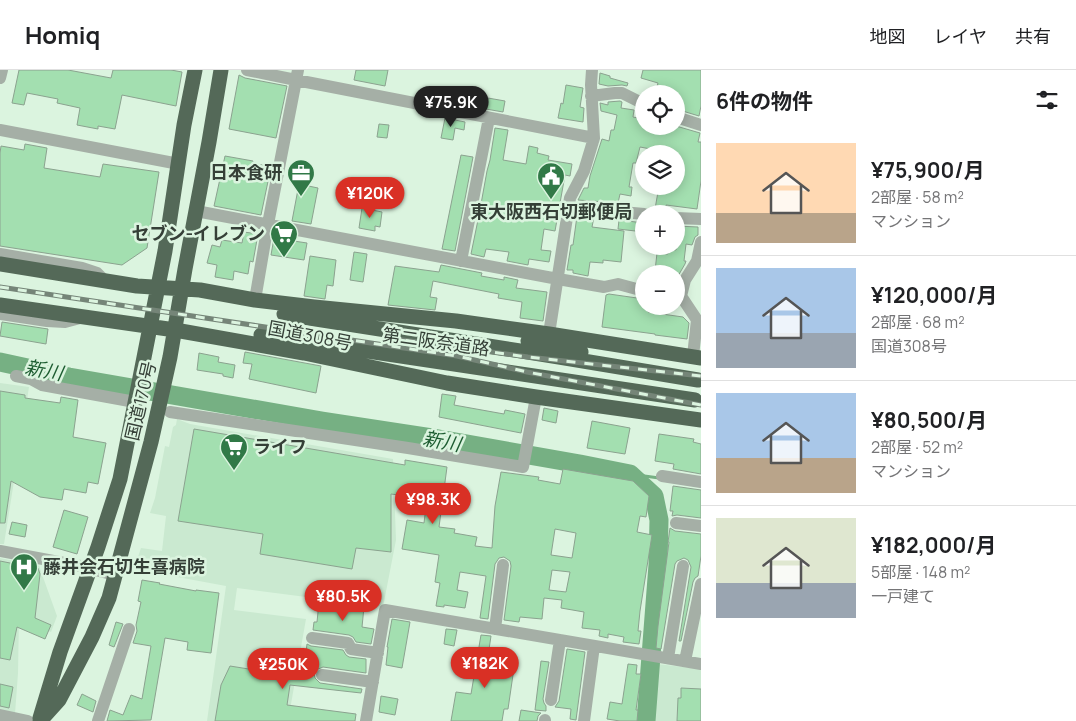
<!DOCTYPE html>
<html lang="ja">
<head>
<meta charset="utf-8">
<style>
  :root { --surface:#fff; --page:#f6f6f6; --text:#202124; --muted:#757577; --line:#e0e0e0; --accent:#d93025 }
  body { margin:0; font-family:Manrope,"Noto Sans JP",sans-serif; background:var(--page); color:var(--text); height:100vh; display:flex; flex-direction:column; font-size:19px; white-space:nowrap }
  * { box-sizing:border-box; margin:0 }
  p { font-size:16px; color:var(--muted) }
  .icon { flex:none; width:28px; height:28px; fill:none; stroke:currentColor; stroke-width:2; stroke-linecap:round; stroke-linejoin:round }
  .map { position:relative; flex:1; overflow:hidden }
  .side { display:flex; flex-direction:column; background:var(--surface); width:375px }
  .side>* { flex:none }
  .fabs { position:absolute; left:635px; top:15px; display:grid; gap:10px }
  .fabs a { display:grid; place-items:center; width:50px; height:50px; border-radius:50%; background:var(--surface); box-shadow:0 2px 12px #0003; font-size:25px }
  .price { position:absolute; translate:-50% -42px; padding:0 11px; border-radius:18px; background:var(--accent); color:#fff; font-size:16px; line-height:32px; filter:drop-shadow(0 1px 2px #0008) }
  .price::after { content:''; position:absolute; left:50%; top:30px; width:15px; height:11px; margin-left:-8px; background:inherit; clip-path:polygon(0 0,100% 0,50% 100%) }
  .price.on { background:#222; color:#fff }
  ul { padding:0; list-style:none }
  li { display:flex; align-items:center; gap:15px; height:125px; padding:0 15px }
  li+li { border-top:1px solid var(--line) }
  li span { display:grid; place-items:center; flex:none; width:140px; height:100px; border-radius:0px; color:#555 }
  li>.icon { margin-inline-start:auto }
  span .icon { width:60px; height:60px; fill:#fffc; stroke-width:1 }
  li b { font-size:21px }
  h2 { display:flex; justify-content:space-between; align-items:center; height:60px; padding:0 15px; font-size:21px }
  header { display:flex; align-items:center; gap:30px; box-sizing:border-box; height:70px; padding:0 25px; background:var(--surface); border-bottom:1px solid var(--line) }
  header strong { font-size:24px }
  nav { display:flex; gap:28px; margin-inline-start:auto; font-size:18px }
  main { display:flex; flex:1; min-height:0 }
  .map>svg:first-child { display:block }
  .built { fill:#cae9d0 }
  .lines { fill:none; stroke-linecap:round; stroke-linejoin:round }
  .stream { stroke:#76b083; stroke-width:3 }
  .river { stroke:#76b083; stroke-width:19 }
  .building { fill:#a3dfb0; stroke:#8ba28f; fill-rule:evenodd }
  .minor { stroke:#a5afa6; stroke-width:12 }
  .highway { stroke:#546958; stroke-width:15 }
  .rail-casing { stroke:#758578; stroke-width:5 }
  .rail { stroke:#dbf4df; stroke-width:3; stroke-dasharray:9; stroke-linecap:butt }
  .labels { text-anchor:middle; stroke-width:5; stroke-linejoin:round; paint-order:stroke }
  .poi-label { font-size:18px; font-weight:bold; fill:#353f37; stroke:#dbf4df; text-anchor:end }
  .street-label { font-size:18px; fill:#353f37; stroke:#dbf4df }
  .water-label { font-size:19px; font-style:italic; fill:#1e5d32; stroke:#dbf4df }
</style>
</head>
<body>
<header>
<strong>Homiq</strong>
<nav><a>地図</a><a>レイヤ</a><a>共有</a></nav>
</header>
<main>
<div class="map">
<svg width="701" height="651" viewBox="0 0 701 651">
  <rect width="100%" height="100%" fill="#dbf4df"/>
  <!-- built -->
  <path class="built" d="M0,313L29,317L4,474H0Z
    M177,349L190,354L393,389L396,470L383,537L237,518L234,540L306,549L288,651H207L226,516L134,499L141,478L162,481L166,446L150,443L155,428L165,376L169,377L173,357L176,355Z
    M0,488L39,496L57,546L51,562L19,547L18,603L15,644L0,641Z
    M657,594L701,599V651H650Z"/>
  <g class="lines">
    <!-- stream -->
    <path class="stream" d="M630,404L659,408"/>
    <!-- river -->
    <path class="river" d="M0,292L69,307L322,351L432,368L580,394L630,404L654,426L659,450L658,495L646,651"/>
  </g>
  <!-- building -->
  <path class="building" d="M19,0H68L111,8L113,0H171L182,2L176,36L122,25L115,59L98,56V59L77,55L80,38L57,33L58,29L27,23L24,35L12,33Z
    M356,0H388L385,16L354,10Z
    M643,0H701V36L699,46L676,39V24H655L658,13L641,8Z
    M600,3L610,6V8L628,13L627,16L622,15L608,16L599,14Z
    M239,5L245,8L287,16L276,68L229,59Z
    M566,15L583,18L580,37L584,38L583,52L558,48L561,33L563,34Z
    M488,28L505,31L503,42L486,39Z
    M620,31L622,32L621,38L634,40L633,47L643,49L642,56H676L700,63L698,72H701V111L697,139L666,135V140L655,139L659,116H676V96L678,85H677V84L640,77L636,93H633L629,117H632L631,126L620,124L618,133L578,130L584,118H588L590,106L602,69L609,71L611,60H614L617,45L601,41L600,33L608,35V32Z
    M445,48L465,52L464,60L455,58L453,70L441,68Z
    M379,54L389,55L387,68L377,67Z
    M495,58L508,60L503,90L526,94L529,76L538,78L537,83L549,86L548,90L572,94L570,106L565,105L555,161L544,159L541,180L551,181L549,192L529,189L528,195L507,191L509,182L486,179L484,187L471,184L479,145L487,101L490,90Z
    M25,74L47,78L44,98L100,107L103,94L159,102L147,178L122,195L0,176V83L1,76L24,80Z
    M461,85L473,87L455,181L442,179Z
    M225,86L253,91V93L271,97L261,145L214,136Z
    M299,114L318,118L311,154L292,151Z
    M362,138L382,142L380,157L375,156V161L359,158Z
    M577,146L594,147L592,157L624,161L621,192L603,190V193L590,192L588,206L573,203V200H567L571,175H573Z
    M619,150L644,153V162L618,159Z
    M676,156L698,157V165L695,167L692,175L686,174L684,191H686L685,194L678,206L676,212V203L655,201L657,183L668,184V179L676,180Z
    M244,162L258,164L253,192L250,191L248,204L234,201L233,210L215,207L217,195L207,193L212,175L220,177L222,170L242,173Z
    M274,168L307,173L304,190L271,185Z
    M354,182L367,184L363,212L350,210Z
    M310,186L336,190L333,216L327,215L325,229L304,226Z
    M441,195L482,203L481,206L504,210V207L518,210L516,218L547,222L543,251L520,248L522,232L498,228L499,224L433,211L430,227L437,228L435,240L388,235L395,196L439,202Z
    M609,224L644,229V236H649L648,242L683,247L689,253L687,269L655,265V264L602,257L606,225Z
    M2,252L48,259L46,274L0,266Z
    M245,282L321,296L316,323L249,309L252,294L243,293Z
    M199,283L219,287L218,292L235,295L233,308L223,306V304L197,300Z
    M0,321L25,325V328L60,333L61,327L78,330L73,367L106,373L98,414L88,412L86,423L64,419L62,430L40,427L11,411L5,453H0Z
    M442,324L456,326L454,335L504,344L505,340L525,344L521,363L439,347Z
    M544,338L558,341L556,353L542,350Z
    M592,351L630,358L625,384L587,378Z
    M194,359L405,395V390L447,397L439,457L455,459L454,463L477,467L475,476L492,478L495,436L501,402L539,407L538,410L560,414L563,399L633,411L649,426L646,447L640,446L637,462L652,465L640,541L638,561H641L639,574L623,572L624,567L608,564V568L599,566L600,560L582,558L584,542L561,538L562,530L544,528L542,549L520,547L519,552L504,550L511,496L510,491L504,487L499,488L495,494L488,549L480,548L486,506L460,502L457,520L468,522L465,538L444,535V537L436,536L440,513L435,512L439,485L402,479L407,450L424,453L427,429L391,424V482L356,478L352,499L260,484L263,464L178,451ZM555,459L576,463L572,488L551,485ZM552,500L570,502L566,522L549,520Z
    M659,364L694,369L693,372L701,374V404L673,399L674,394L655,391Z
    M673,416L701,420V448L677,445L672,446L673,441H670Z
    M64,440L88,447L77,484L53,477Z
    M12,452L27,455L25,467L9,464Z
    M670,458L675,461L701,464V486L698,506L695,508L693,512L681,571H679L691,497L688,490L684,488L677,491L675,494L661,579L656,578L658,556L669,472H668Z
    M0,491L15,494V495L38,498L40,504L35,548L51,555L45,569L17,557L10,590L0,588Z
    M142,510L160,513L159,514L196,521V520L219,523L211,583L187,580L188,572L165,568L151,650L107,651L110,640L123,645L131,625L142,629L151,576L133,573L137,561L136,555L141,532L138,531Z
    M319,532L364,537L362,557L374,559L371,574L356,572L353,567L349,565L313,560L314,552H317Z
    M392,549L410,552L402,598L386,595L388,577H387Z
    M116,552L123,554L114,577L109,575Z
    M446,559L457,560L454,576L444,574Z
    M481,565L491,566L488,586L500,587L499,596L514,598L508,639H504L502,651H451L456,622L471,624Z
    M307,574L311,576L343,580L346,585L349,587L366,589V603L323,597L316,600L314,603L315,608L320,613L362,619L361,623L290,615L287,635L356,644L355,651H215L221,615L230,596L298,607L299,605L300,606L302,589H305Z
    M567,579L585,582L576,650L570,649L571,639L555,637L559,631Z
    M541,591L549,592L543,629L544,633L546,636V641L535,640Z
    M628,594L637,595L636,604H641L636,640H638L637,651H620L607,649L610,632L622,634Z
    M0,614L13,617L9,638L0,636Z
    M681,618L701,619V651H677L678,628H681Z
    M82,624L96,631L93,642L77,635Z
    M381,626L398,629L395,645L379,642Z
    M521,640L541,643L538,646L537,651H519Z"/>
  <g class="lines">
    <!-- minor -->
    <path class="minor" d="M247,0L296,10L594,68
      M0,8L2,0
      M591,26L615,23H622L644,34
      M676,47L701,55
      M0,60L179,94
      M569,137L644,144
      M196,141L558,209L604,217L618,214L644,221
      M676,148L701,149
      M0,184L82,198L97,203L105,211
      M461,191L489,48
      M676,226H681L697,250L693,286
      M681,226L685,210L697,191L701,172
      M255,230L268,154L298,0
      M0,244L47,251L65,252L80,248
      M549,264L570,128L584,101L594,68L591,15L592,0
      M16,306L31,309L42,315L135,332
      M170,342L408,378L523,397L536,327
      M662,406L701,412
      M676,453L701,456
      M0,481L80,496L115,505
      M495,559L503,495
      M312,568L348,573L351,579L378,583
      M668,588L683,496
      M685,591L701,514
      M322,605L373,612
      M551,630L560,570
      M0,645L28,651
      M98,651L129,559
      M366,651L385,540L701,594
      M545,651V650
      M584,651L594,576"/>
    <!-- highway -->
    <path class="highway" d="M0,194L137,216L200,220L255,230L314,237L456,251L549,264L701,288
      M0,235L175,260L304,283L447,313L536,327L701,350
      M284,244L559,287L698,310
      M261,265L695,330
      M528,271L560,276L581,282
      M40,648L60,582L98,477L120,409L165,181L184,55L195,0
      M40,651L59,630L92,567L109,528L151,372L170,287L185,199L209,72L221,0"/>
    <!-- rail casing -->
    <g class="rail-casing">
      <path id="rail" d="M0,217L457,286L527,302L701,335
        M388,268L528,287L701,306"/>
    </g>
    <!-- rail -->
    <use href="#rail" class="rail"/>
  </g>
  <!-- icons -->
  <defs>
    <g id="office-pin" transform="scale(1.4375)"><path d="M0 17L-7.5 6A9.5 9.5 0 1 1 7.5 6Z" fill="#317947" stroke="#dbf4df"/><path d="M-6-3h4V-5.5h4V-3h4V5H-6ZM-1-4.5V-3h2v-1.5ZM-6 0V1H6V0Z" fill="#fff"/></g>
    <g id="civic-pin" transform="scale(1.4375)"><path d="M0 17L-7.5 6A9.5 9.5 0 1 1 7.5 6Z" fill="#317947" stroke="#dbf4df"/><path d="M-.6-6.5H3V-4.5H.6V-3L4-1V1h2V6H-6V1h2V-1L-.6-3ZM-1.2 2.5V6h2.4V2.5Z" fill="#fff"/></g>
    <g id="supermarket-pin" transform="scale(1.4375)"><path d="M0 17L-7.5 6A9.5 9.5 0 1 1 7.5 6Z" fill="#317947" stroke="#dbf4df"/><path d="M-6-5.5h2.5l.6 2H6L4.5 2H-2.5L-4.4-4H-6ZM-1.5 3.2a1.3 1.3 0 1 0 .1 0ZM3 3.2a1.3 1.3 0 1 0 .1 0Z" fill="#fff"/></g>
    <g id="hospital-pin" transform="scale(1.4375)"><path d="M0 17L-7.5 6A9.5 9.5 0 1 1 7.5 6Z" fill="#317947" stroke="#dbf4df"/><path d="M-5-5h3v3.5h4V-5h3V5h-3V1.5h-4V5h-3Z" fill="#fff"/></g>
  </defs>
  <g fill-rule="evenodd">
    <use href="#office-pin" x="301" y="103"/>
    <use href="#civic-pin" x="551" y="106"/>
    <use href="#supermarket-pin" x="284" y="164"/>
    <use href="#supermarket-pin" x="234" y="377"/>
    <use href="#hospital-pin" x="24" y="497"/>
  </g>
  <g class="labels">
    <!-- poi labels -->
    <g class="poi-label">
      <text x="282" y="109">日本食研</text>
      <text x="551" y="148" text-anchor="middle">東大阪西石切郵便局</text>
      <text x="265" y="170">セブン-イレブン</text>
      <text x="253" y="383" text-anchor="start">ライフ</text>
      <text x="43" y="503" text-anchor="start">藤井会石切生喜病院</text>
    </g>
    <!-- street labels -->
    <g class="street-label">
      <text transform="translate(310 266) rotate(11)" y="6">国道308号</text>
      <text transform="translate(436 272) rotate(8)" y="6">第二阪奈道路</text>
      <text transform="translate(141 331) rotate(-77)" y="6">国道170号</text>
    </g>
    <!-- water labels -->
    <g class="water-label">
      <text transform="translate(44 300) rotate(10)" y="7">新川</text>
      <text transform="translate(442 371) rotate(10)" y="7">新川</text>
    </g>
  </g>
</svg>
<div class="fabs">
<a><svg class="icon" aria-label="locate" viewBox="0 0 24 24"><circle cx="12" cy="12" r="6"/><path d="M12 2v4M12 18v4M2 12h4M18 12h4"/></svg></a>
<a><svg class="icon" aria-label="layers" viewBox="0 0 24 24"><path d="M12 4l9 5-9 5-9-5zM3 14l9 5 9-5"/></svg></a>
<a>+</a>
<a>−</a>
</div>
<b class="price on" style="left:451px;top:58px">¥75.9K</b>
<b class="price" style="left:370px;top:149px">¥120K</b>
<b class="price" style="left:433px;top:455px">¥98.3K</b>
<b class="price" style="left:343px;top:552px">¥80.5K</b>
<b class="price" style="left:485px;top:619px">¥182K</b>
<b class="price" style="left:283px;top:620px">¥250K</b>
</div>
<section class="side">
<h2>6件の物件<svg class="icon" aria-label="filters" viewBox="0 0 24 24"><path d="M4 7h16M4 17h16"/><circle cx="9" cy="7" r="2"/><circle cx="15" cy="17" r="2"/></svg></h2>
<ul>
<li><span style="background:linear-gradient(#ffd9b3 70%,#b9a48a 0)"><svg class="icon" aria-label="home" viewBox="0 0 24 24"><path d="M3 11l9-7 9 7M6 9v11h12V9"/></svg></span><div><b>¥75,900/月</b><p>2部屋 · 58 m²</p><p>マンション</p></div></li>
<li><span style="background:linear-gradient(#a9c7e8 65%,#9aa5b1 0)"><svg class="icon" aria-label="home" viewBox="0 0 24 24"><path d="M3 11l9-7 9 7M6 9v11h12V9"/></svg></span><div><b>¥120,000/月</b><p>2部屋 · 68 m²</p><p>国道308号</p></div></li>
<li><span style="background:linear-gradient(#a9c7e8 65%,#b9a48a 0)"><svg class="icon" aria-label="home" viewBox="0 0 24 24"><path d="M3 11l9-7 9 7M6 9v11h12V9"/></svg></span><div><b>¥80,500/月</b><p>2部屋 · 52 m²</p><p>マンション</p></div></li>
<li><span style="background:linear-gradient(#dfe7d0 65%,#9aa5b1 0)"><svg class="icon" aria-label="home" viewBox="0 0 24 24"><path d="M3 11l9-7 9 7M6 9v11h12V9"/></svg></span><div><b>¥182,000/月</b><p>5部屋 · 148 m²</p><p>一戸建て</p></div></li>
</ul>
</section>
</main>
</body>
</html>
